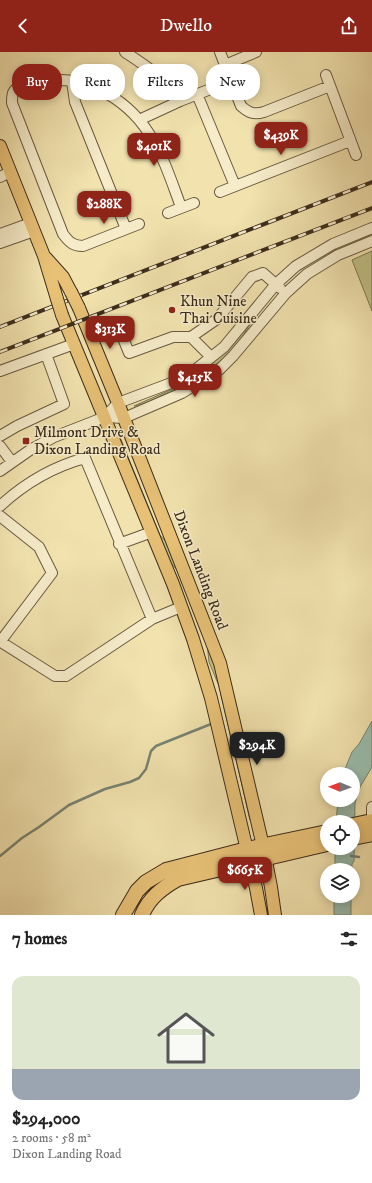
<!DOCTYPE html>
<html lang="en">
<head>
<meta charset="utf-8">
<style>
  :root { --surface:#fff; --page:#f2f2f2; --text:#222; --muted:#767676; --accent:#8f2418 }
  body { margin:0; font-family:"IM FELL DW Pica",serif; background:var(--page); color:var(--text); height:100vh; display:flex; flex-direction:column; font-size:15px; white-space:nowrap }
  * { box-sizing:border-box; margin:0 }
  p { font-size:13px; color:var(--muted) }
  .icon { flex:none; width:22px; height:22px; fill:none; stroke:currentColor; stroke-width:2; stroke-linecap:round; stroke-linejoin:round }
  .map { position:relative; height:863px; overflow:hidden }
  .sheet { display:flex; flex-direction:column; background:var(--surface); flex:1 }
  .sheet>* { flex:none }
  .top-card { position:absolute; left:12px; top:12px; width:348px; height:36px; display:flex; gap:8px }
  .needle { width:26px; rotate:271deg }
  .fabs { position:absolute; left:320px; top:715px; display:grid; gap:8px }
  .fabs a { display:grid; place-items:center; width:40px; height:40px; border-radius:50%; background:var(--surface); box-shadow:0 2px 10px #0003; font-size:20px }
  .price { position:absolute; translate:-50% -34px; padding:0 9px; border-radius:8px; background:var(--accent); color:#fff; font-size:13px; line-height:26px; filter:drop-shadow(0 1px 2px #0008) }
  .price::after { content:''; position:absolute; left:50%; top:24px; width:12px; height:9px; margin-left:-6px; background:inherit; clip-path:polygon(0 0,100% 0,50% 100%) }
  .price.active { background:#222; color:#fff }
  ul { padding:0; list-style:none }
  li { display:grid; align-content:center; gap:8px; height:212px; padding:0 12px }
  li span { display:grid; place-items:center; height:124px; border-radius:12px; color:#555 }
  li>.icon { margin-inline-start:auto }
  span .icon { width:72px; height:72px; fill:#fffc; stroke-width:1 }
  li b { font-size:17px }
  h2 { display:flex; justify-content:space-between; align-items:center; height:48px; padding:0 12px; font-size:17px }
  .chip { padding:0 14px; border-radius:16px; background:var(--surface); box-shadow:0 2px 10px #0003; font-size:14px; line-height:36px }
  .chip.active { background:var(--accent); color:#fff }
  header { display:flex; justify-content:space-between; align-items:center; height:52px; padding:0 12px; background:var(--accent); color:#fff; font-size:18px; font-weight:600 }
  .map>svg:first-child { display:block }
  .green { fill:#c1c186; stroke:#7e7751 }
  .water { fill:#9bbdad; stroke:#758373 }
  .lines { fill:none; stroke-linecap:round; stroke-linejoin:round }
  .stream { stroke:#758373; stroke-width:2.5 }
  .minor-casing { stroke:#695a40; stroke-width:12 }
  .major-casing { stroke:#3c2d1c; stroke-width:14 }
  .highway-casing { stroke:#3c2d1c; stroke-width:16 }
  .minor { stroke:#f6ecca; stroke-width:10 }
  .major { stroke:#e8c177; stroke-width:12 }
  .highway { stroke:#e8c177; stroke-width:14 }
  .rail-casing { stroke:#3c2d1c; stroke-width:4 }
  .rail { stroke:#f6ecca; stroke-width:2.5; stroke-dasharray:8; stroke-linecap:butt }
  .major-bridge-casing { stroke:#3c2d1c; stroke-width:14; stroke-linecap:butt }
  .major-bridge { stroke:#e8c177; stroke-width:12 }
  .poi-dot { fill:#8f2418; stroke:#f6ecca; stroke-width:1.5 }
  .labels { text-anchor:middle; stroke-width:3; stroke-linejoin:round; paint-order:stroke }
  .poi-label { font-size:15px; fill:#3c2d1c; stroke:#f6ecca; text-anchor:start }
  .street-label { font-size:15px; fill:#3c2d1c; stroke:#f6ecca }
</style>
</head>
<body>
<header><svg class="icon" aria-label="back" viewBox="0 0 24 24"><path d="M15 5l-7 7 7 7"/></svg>Dwello<svg class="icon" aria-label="share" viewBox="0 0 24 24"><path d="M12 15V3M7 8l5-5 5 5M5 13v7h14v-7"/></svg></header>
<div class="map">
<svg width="372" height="863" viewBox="0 0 372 863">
  <rect width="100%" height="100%" fill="#f1e2ae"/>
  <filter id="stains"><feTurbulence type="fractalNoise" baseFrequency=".005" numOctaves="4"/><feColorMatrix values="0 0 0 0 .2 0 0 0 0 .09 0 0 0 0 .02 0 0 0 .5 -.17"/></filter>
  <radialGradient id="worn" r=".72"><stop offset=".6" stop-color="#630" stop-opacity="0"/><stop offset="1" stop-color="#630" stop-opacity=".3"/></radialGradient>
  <!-- green -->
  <path class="green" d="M372,199V259L352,208Z
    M260,258C253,267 248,275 243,284C230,308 187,333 162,343C154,347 143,353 134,354L179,334L206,318Z
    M117,378L160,483L169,493L178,519L170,510L117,379Z
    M207,591L216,618L250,768L219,634L209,610Z"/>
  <!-- water -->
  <path class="water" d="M372,669V715L360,735L355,751L354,809L352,812V818H335V796H353V770H336L338,748H353V722H343L352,700L359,692Z
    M334,844H351V863H334Z"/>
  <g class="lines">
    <!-- stream -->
    <path class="stream" d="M0,804L22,786L39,775L69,753L105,737L130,730L139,726L146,717L151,699L156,694L211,672
      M351,804L359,805"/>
    <!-- minor casing -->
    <g class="minor-casing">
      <path id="minor" d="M125,0C146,14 167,27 180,49
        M220,0L241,54C249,61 254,63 264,60L330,34
        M225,13L256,0
        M326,23L356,103
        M72,29L75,50L126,177
        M197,42L235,134
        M139,68L180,49L231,29
        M0,125L10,120
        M220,140L350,89
        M168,161L194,151
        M139,172L83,194C73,194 69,190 63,182L12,51C12,42 12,38 21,34C34,33 47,29 60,28C73,28 87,32 98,37C150,61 163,106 181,155
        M0,182L31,171
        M0,191L34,179
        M191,285L211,305
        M92,286L119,276L129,301L173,285H191L217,267L252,225L263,221L280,236
        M0,319L74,292
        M105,365L118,351L179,328L195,318L224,295L276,232L296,214L333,192L372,176
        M0,384L17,374L64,352L46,302
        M0,394L12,410
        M0,419L30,398L54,385L105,365L124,366L182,341L219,318L233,304L286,241L307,222L338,203L372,189
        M0,454C25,431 52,415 85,406L152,567L66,624H55L1,590
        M0,464L39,495L52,521L0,590
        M119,492L152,480
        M152,567L181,555
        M372,755V763"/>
    </g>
    <!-- major casing -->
    <g class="major-casing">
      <path id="major" d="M0,94L44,204L57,247
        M46,206L63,225L71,240
        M79,256L118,351L220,611L263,794L271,835L275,863
        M62,263L173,532L193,587L211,646L256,836L261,863"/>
    </g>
    <!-- highway casing -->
    <g class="highway-casing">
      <path id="highway" d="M353,773L372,769
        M353,786L372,782
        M123,863L137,839L146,830L166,818L247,797L327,780
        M142,863C149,846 162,836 178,827L327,792"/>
    </g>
    <!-- minor -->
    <use href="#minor" class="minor"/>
    <!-- major -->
    <use href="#major" class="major"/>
    <!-- highway -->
    <use href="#highway" class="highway"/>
    <!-- rail casing -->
    <g class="rail-casing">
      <path id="rail" d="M0,275L372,130
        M0,300L372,156"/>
    </g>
    <!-- rail -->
    <use href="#rail" class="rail"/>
    <!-- major-bridge casing -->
    <g class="major-bridge-casing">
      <path id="major-bridge" d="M71,240L79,256
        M57,247L62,263"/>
    </g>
    <!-- major-bridge -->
    <use href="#major-bridge" class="major-bridge"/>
  </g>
  <!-- markers -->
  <g class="poi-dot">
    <circle cx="172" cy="258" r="4"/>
    <rect x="22" y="385" width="8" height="8" rx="2"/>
  </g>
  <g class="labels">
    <!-- poi labels -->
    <g class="poi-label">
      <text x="180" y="254">Khun Nine<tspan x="180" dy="17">Thai Cuisine</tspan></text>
      <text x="34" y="385">Milmont Drive &amp;<tspan x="34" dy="17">Dixon Landing Road</tspan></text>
    </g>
    <!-- street labels -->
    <g class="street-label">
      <text transform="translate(201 518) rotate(69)" y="5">Dixon Landing Road</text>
    </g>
  </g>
  <rect width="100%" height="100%" filter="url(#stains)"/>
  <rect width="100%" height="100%" fill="url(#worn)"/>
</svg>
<div class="fabs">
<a><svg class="needle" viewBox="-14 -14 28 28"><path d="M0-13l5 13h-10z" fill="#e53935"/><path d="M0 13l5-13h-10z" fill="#767676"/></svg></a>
<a><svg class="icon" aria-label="locate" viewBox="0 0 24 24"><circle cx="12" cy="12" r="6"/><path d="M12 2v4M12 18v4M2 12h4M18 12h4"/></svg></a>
<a><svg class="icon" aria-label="layers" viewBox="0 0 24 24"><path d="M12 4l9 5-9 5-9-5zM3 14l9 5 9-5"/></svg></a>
</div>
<b class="price" style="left:281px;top:104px">$439K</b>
<b class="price" style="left:154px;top:115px">$401K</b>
<b class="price" style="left:104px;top:173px">$288K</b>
<b class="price" style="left:110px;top:298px">$313K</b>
<b class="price" style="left:195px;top:346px">$415K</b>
<b class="price active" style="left:257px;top:714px">$294K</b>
<b class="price" style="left:245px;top:839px">$665K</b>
<div class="top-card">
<a class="chip active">Buy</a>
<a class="chip">Rent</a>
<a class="chip">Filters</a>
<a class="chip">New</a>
</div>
</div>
<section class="sheet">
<h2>7 homes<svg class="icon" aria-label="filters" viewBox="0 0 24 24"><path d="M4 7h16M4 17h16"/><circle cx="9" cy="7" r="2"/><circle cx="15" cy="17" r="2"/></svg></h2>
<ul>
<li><span style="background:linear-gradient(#dfe7d0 75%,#9aa5b1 0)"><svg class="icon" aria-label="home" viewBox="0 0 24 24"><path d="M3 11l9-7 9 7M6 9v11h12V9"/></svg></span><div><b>$294,000</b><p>2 rooms · 58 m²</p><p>Dixon Landing Road</p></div></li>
</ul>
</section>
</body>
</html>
